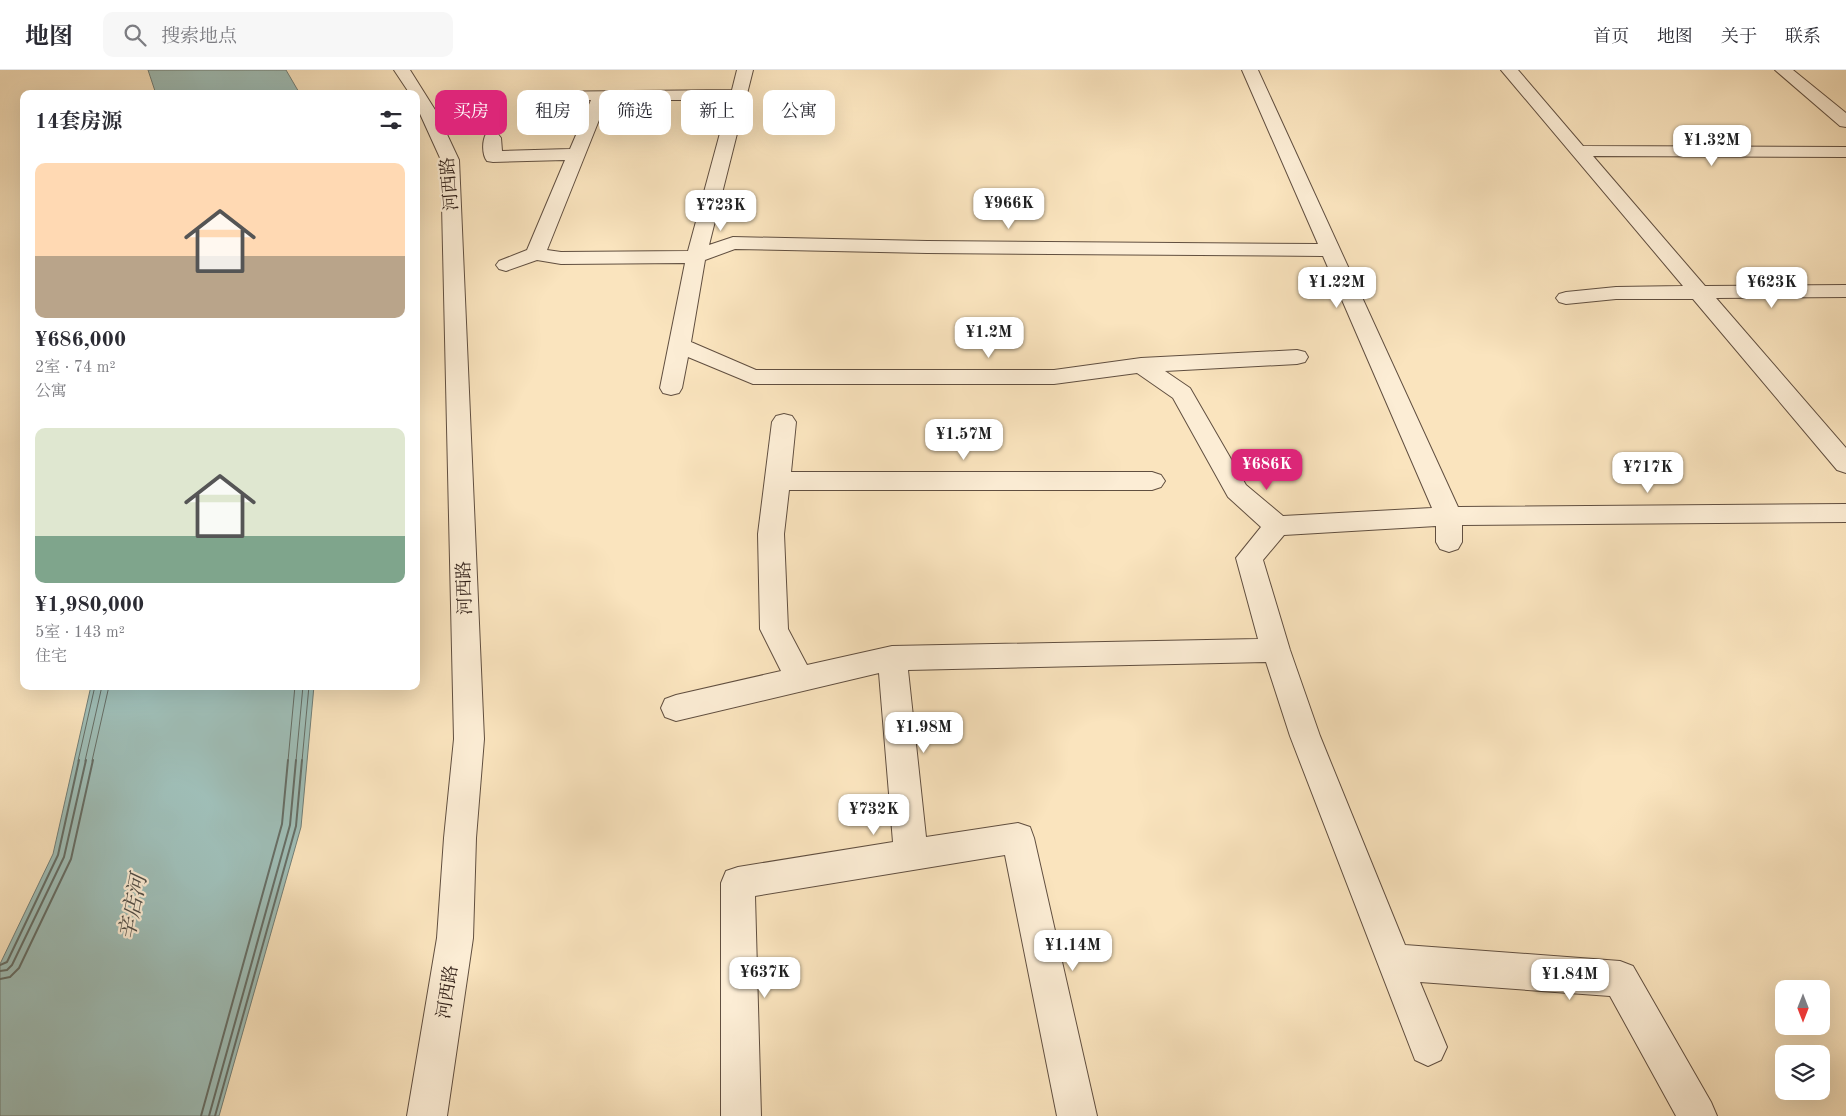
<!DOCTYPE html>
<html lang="zh">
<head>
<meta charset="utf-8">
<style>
  :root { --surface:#fff; --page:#f7f7f7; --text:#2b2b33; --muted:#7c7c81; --line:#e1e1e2; --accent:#db2777 }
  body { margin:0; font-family:"Old Standard TT","Noto Serif SC",serif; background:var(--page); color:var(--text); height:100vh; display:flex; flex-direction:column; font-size:19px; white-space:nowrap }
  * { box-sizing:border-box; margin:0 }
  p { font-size:16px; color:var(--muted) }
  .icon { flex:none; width:28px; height:28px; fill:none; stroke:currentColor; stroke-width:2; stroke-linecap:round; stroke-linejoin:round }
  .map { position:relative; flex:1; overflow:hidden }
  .panel { position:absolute; left:20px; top:20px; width:400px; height:600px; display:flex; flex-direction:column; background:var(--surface); border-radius:10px; box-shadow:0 5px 20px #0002 }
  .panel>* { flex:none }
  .hud { position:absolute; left:435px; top:20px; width:475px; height:45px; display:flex; gap:10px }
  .needle { width:32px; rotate:180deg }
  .buttons { position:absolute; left:1775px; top:910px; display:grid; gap:10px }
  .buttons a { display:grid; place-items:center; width:55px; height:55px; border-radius:10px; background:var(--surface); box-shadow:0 5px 20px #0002; font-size:25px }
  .price { position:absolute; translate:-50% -42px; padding:0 11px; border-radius:10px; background:#fff; color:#222; font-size:16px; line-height:32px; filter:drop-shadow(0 1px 2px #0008) }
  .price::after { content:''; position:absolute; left:50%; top:30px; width:15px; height:11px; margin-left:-8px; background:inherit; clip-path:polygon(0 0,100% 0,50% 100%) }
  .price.on { background:var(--accent); color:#fff }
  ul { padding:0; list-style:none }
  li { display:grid; align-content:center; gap:10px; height:265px; padding:0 15px }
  li span { display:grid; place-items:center; height:155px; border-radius:10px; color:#555 }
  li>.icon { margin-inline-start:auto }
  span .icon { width:90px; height:90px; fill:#fffc; stroke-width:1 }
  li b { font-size:21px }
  h2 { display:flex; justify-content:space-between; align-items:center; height:60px; padding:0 15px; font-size:21px }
  .chip { padding:0 18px; border-radius:10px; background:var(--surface); box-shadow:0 5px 20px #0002; font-size:18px; line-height:45px }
  .chip.on { background:var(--accent); color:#fff }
  header { display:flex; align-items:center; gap:30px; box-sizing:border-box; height:70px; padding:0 25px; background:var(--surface); border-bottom:1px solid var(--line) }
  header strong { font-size:24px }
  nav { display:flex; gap:28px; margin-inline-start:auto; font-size:18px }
  .search { width:350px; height:45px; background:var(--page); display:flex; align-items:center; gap:12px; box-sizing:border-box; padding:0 18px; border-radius:10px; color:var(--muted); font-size:19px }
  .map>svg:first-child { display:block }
  .water { fill:#9fbeb7; stroke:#727e77 }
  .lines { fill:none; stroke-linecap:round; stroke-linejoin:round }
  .shore-far1 { stroke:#666e66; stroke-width:1 }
  .shore { stroke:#666e66; stroke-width:2 }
  .minor-casing { stroke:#614f40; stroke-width:2 }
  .minor { fill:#fcedd5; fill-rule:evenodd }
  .labels { text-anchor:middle; stroke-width:4.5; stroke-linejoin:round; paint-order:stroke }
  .street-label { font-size:18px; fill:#2e1d16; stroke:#fcedd5 }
  .near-water-label { font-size:22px; font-style:italic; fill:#504d46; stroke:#fcedd5 }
</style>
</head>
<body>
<header>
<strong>地图</strong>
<div class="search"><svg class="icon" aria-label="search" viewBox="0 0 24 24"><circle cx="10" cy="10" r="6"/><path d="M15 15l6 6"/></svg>搜索地点</div>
<nav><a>首页</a><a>地图</a><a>关于</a><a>联系</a></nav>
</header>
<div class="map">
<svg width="1846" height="1046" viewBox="0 0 1846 1046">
  <rect width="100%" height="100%" fill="#fae4be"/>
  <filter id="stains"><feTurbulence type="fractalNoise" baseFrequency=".004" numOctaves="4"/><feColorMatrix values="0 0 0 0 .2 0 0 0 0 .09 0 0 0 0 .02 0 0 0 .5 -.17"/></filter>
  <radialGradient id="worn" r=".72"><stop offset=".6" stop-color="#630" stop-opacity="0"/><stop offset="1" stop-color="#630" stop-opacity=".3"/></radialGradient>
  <!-- water -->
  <path class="water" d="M148,0H286L300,24H156Z
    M91,616H314L301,757L219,1046H0V894L53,784Z"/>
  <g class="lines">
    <!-- shore-far1 -->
    <path class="shore-far1" d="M78,691L95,616
      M85,691L102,616
      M92,691L109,616
      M288,691L295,616
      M296,691L303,616
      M302,691L309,616"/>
    <!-- shore -->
    <path class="shore" d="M0,895L7,892L58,785L79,690
      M0,901L7,900L12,895L64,787L86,690
      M0,909L10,907L19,898L71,789L93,690
      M201,1046L282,754L288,690
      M209,1046L290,755L296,690
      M215,1046L296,756L302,690"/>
    <!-- minor casing -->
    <g class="minor-casing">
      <path id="minor" d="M394,0H410L437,43L459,90L484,669L476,768L473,868L447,1046H407L437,868L444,768L454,669L441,90L416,35V24H410Z
        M737,0H753L709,175L733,167L927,171L1318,174L1242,0H1258L1458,437L1846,434V452L1462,455V472L1458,479L1449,482L1440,479L1436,472V456L1284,465L1263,490L1290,580L1320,666L1405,875L1620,891L1633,896L1711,1032L1717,1046H1676L1610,926L1420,912L1447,977L1441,990L1428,996L1415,990L1290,666L1266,592L908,600L926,767L1018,753L1030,757L1034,768L1097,1046H1057L1005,785L755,826L761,1046H721V813L726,801L738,797L893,772L879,603L676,651L665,647L661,638L665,629L676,625L781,601L760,559L758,464L772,352L776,346L784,344L792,346L796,352L791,402H1152L1161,405L1165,411L1161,417L1152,420H789L784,464L788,559L807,595L892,576L1258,569L1236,488L1261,457L1228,427L1173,328L1137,303L1054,314H753L688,287L682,318L679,323L671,325L663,323L660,318L685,193L561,194L537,190L506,201L499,199L496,195L499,191L527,180L565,90L493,92L487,91C482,85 482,71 486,64L492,63L498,64L501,68L502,81L570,79L591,30H537L531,28L529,25L531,22L732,20ZM607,30H729L688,181L561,182L547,180ZM735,179L927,183L1323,186L1432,438L1283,446L1246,415L1190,318L1165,301L1297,294L1305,292L1308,287L1305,282L1297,280L1141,288L1054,300H756L691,272L705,190Z
        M1501,0H1518L1583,76L1846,77V87L1593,86L1705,216L1846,215V227L1716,228L1846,378V403L1837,400L1693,229H1616L1566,234L1559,232L1556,228L1559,224L1566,222L1616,217L1683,216Z
        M1775,0H1793L1846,43V57L1840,56Z"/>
    </g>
    <!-- minor -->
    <use href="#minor" class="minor"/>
  </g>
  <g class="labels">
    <!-- street labels -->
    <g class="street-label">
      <text transform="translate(449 114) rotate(-95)" y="6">河西路</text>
      <text transform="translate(464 518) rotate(-92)" y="6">河西路</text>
      <text transform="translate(447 922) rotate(-81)" y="6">河西路</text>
    </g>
    <!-- near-water labels -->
    <g class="near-water-label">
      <text transform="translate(132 837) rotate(-79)" y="8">辛店河</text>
    </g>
  </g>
  <rect width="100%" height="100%" filter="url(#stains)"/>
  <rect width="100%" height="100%" fill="url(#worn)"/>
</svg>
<div class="buttons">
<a><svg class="needle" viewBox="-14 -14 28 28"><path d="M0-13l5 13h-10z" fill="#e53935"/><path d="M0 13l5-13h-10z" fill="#7c7c81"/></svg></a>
<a><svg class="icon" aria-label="layers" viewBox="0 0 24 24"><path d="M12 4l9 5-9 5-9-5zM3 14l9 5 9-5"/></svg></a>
</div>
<b class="price" style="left:1712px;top:97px">¥1.32M</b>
<b class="price" style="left:1009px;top:160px">¥966K</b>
<b class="price" style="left:721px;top:162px">¥723K</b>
<b class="price" style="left:1337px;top:239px">¥1.22M</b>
<b class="price" style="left:1772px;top:239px">¥623K</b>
<b class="price" style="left:989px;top:289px">¥1.2M</b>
<b class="price" style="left:964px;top:391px">¥1.57M</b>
<b class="price on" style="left:1267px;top:421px">¥686K</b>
<b class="price" style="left:1648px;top:424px">¥717K</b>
<b class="price" style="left:924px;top:684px">¥1.98M</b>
<b class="price" style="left:874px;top:766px">¥732K</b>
<b class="price" style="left:1073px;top:902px">¥1.14M</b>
<b class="price" style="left:765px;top:929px">¥637K</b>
<b class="price" style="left:1570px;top:931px">¥1.84M</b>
<div class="hud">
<a class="chip on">买房</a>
<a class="chip">租房</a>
<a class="chip">筛选</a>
<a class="chip">新上</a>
<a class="chip">公寓</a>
</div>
<section class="panel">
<h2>14套房源<svg class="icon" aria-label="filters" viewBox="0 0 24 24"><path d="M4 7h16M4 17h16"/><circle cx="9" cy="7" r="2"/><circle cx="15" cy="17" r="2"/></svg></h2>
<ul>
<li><span style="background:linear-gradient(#ffd9b3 60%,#b9a48a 0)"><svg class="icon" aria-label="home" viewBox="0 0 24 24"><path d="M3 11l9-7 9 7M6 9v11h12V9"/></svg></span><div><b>¥686,000</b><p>2室 · 74 m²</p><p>公寓</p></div></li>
<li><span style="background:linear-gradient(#dfe7d0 70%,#7fa58c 0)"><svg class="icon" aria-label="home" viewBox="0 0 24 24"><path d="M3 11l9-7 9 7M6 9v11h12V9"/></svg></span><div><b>¥1,980,000</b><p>5室 · 143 m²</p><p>住宅</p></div></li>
</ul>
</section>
</div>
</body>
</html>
